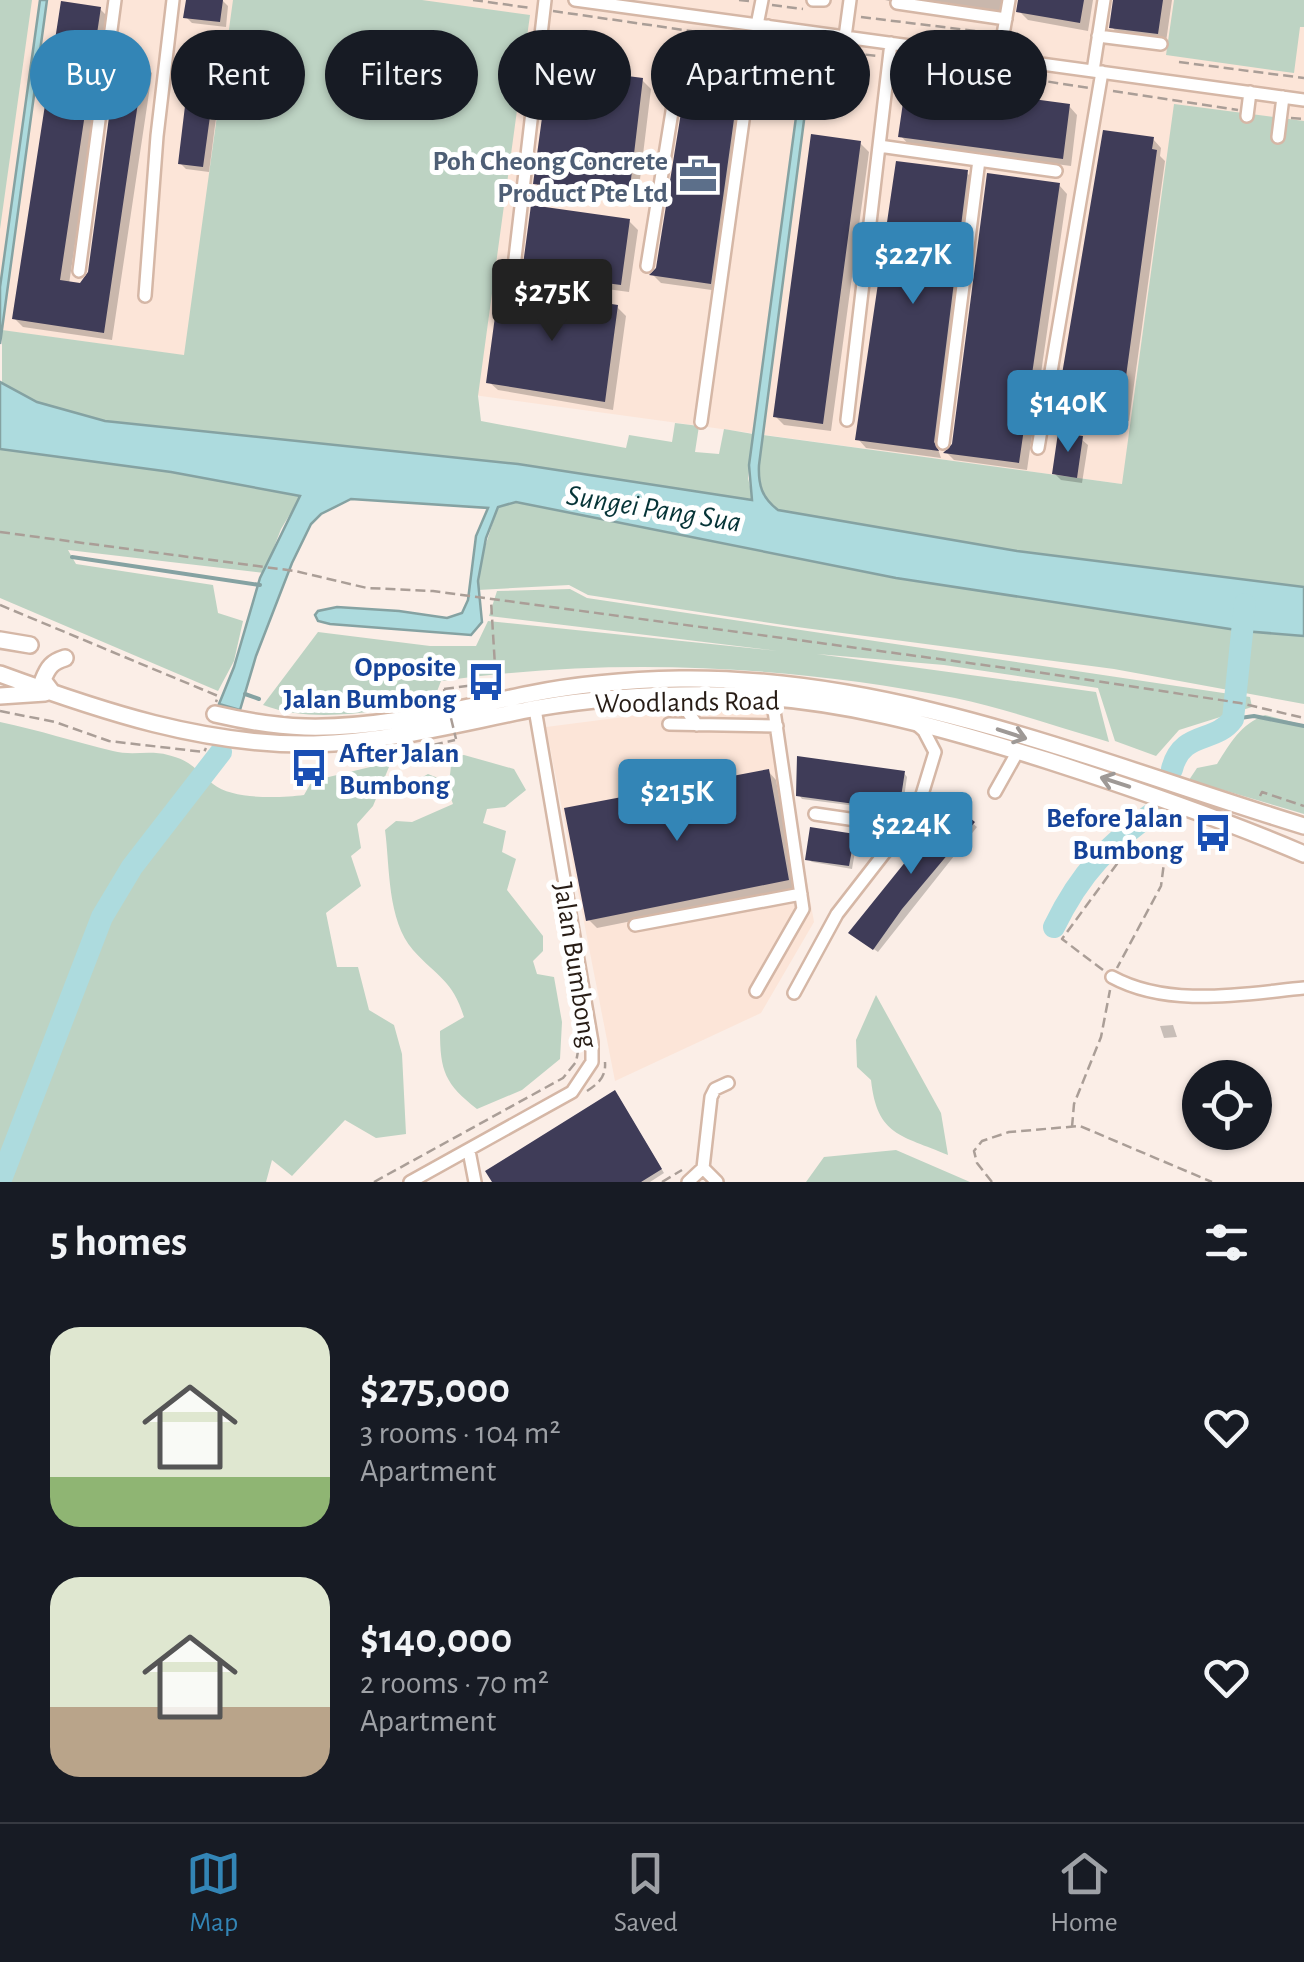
<!DOCTYPE html>
<html lang="en">
<head>
<meta charset="utf-8">
<style>
  :root { --surface:#171b24; --page:#242831; --text:#f1f3f6; --muted:#9ea1a6; --line:#363941; --accent:#3385b6 }
  body { margin:0; font-family:"Alegreya Sans",sans-serif; background:var(--page); color:var(--text); height:100vh; display:flex; flex-direction:column; font-size:38px; white-space:nowrap }
  * { box-sizing:border-box; margin:0 }
  p { font-size:32px; color:var(--muted) }
  .icon { flex:none; width:55px; height:55px; fill:none; stroke:currentColor; stroke-width:2; stroke-linecap:round; stroke-linejoin:round }
  .map { position:relative; height:1182px; overflow:hidden }
  .details { display:flex; flex-direction:column; background:var(--surface); flex:1 }
  .details>* { flex:none }
  .hud { position:absolute; left:30px; top:30px; width:1245px; height:90px; display:flex; gap:20px }
  .fabs { position:absolute; left:1182px; top:1060px; display:grid; gap:20px }
  .fabs a { display:grid; place-items:center; width:90px; height:90px; border-radius:50%; background:var(--surface); box-shadow:0 2px 8px #0004; font-size:50px }
  .price { position:absolute; translate:-50% -85px; padding:0 22px; border-radius:10px; background:var(--accent); color:#fff; font-size:32px; line-height:65px; filter:drop-shadow(0 2px 5px #0008) }
  .price::after { content:''; position:absolute; left:50%; top:60px; width:30px; height:22px; margin-left:-15px; background:inherit; clip-path:polygon(0 0,100% 0,50% 100%) }
  .price.selected { background:#222; color:#fff }
  ul { padding:0; list-style:none }
  li { display:flex; align-items:center; gap:30px; height:250px; padding:0 50px }
  li span { display:grid; place-items:center; flex:none; width:280px; height:200px; border-radius:30px; color:#555 }
  li>.icon { margin-inline-start:auto }
  span .icon { width:120px; height:120px; fill:#fffc; stroke-width:1 }
  li b { font-size:42px }
  h2 { display:flex; justify-content:space-between; align-items:center; height:120px; padding:0 50px; font-size:42px }
  .chip { padding:0 35px; border-radius:45px; background:var(--surface); box-shadow:0 2px 8px #0004; font-size:35px; line-height:90px }
  .chip.selected { background:var(--accent); color:#fff }
  .tab-bar { display:flex; justify-content:space-around; align-items:center; height:140px; border-top:2px solid var(--line); background:var(--surface); font-size:28px; color:var(--muted) }
  .tab-bar a { display:grid; justify-items:center; gap:5px }
  .tab-bar .selected { color:var(--accent) }
  .map>svg:first-child { display:block }
  .built { fill:#fce5d8 }
  .green { fill:#bdd3c3 }
  .water { fill:#addbde; stroke:#85a2a2; stroke-width:2.5 }
  .shadow { fill:#0003 }
  .lines { fill:none; stroke-linecap:round; stroke-linejoin:round }
  .stream { stroke:#85a2a2; stroke-width:4 }
  .river { stroke:#addbde; stroke-width:22 }
  .building { fill:#3f3c58 }
  .minor-casing { stroke:#d5b7a6; stroke-width:16 }
  .major-casing { stroke:#d5b7a6; stroke-width:20 }
  .path { stroke:#aa9e97; stroke-width:2.5; stroke-dasharray:10 5; stroke-linecap:butt }
  .minor { stroke:#fff; stroke-width:11 }
  .major { stroke:#fff; stroke-width:15 }
  .path-bridge { stroke:#aa9e97; stroke-width:2.5; stroke-dasharray:10 5; stroke-linecap:butt }
  .oneway { stroke:#9e9996 }
  .labels { text-anchor:middle; stroke-width:10; stroke-linejoin:round; paint-order:stroke }
  .service-label { font-size:28px; font-weight:bold; fill:#4e5e75; stroke:#fff; text-anchor:end }
  .transit-label { font-size:28px; font-weight:bold; fill:#164399; stroke:#fff; text-anchor:end }
  .street-label { font-size:28px; fill:#271c15; stroke:#fff }
  .water-label { font-size:30px; font-style:italic; fill:#063437; stroke:#fff }
</style>
</head>
<body>
<div class="map">
<svg width="1304" height="1182" viewBox="0 0 1304 1182">
  <rect width="100%" height="100%" fill="#fbeee7"/>
  <!-- built -->
  <path class="built" d="M0,0H1304V509L0,330Z
    M678,710L769,711L782,740L814,922L761,1013L615,1081L546,727Z"/>
  <!-- green -->
  <path class="green" d="M0,0H32L0,229Z
    M233,0H422L530,15L478,396L481,421L626,448L629,435L672,442L675,423L699,426L695,452L719,454L724,429L753,434L748,478L753,500L518,464L105,421L37,402L2,386V330L184,355Z
    M1174,0H1304V27H1300L1294,73L1166,55Z
    M1174,104L1304,121V587L1017,551L777,510C753,489 759,464 763,435L1122,484Z
    M0,449L171,472L301,496L281,529L264,573L68,550L76,564L213,585L218,613L243,621L234,661L218,691L0,598Z
    M516,502L1243,631L1304,636V704L1114,669L797,627L588,595L569,585L478,590L482,556L498,507Z
    M570,589L587,598L1250,697L1252,707L1179,730L1156,756L1115,741L1098,688L944,665L817,654L1096,692L1109,742C1058,727 1007,709 955,698C787,665 610,657 441,681L433,702C378,710 317,725 263,705L318,632L430,646H476L488,621L778,651L489,616L497,591Z
    M1265,715L1304,725V814L1189,780L1197,768L1217,764C1231,742 1240,725 1265,715Z
    M0,722C39,730 75,742 113,751C131,756 150,750 168,755C193,761 195,770 213,784C233,800 279,798 304,795L312,781L391,762L373,806L357,824L361,848L351,856L361,886L326,913L337,967H358L369,1010L394,1025L402,1054L406,1134L376,1138L345,1120L292,1176L272,1160L266,1182H0Z
    M464,755L514,769L526,790L505,807L487,809L483,823L506,831L502,852L516,859L507,890L543,936V951L533,961L537,974L554,977L562,1022L560,1059L522,1090L477,1109C445,1084 440,1071 440,1031L464,1017C452,979 437,977 413,950C387,920 390,867 385,830L396,821L412,822L453,804L449,793L421,794L419,779L428,774L443,780L450,775L452,756Z
    M876,995L941,1113L948,1155C901,1135 877,1136 871,1080L857,1067L856,1040Z
    M896,1150L970,1182H806L824,1157Z"/>
  <!-- water -->
  <path class="water" d="M40,0H47L0,344V287Z
    M804,58L812,59L759,465C758,485 762,498 778,510L1017,551L1304,587V636L1243,631L896,578L516,502L498,507L486,538L478,581L482,622L471,635L330,624L318,621L315,615L318,611L337,607L399,611L447,618L462,613L468,600L476,536L488,508L351,499L321,514L311,524L292,563L256,656L240,710L219,704L234,667L260,578L300,496L171,472L0,449V382L37,402L105,421L518,464L752,500L749,465Z"/>
  <!-- shadow -->
  <path class="shadow" d="M188,0H222L228,6L226,27L192,23L186,17Z
    M885,0H1016L1009,3L1006,16L900,4Z
    M1020,0H1093L1088,31L1028,20L1019,11Z
    M1115,0H1172L1166,42L1120,36L1112,27Z
    M100,9L109,18L69,284L81,286L91,273L143,64L152,73L112,340L23,327L14,318Z
    M215,50L221,56L216,93L192,89L186,83Z
    M738,79L747,87L719,291L661,283L653,275L659,269Z
    M642,80L651,89L637,204L544,192L536,183Z
    M1069,106L1077,115L1071,166L909,145L901,136Z
    M210,112L216,118L209,172L186,169L180,163Z
    M1153,139L1161,148L1160,156L1165,161L1129,421L1068,412L1060,404Z
    M860,143L869,152L831,431L784,425L775,416Z
    M967,173L976,182L937,446L941,458L866,448L858,439Z
    M1059,185L1067,194L1027,470L954,460L947,453L955,445Z
    M629,221L638,230L629,292L533,279L525,271Z
    M617,307L626,316L613,410L498,390L489,382Z
    M1081,439L1088,445L1082,483L1061,480L1055,474Z
    M768,771L776,780L796,888L597,928L589,920Z
    M904,773L907,777L902,812L802,799L799,795Z
    M953,807L977,827L878,952L855,936Z
    M853,836L857,840L852,869L812,862L808,859Z
    M1173,1025L1177,1037L1164,1038L1160,1026Z
    M618,1096L664,1173L650,1182H495Z"/>
  <g class="lines">
    <!-- stream -->
    <path class="stream" d="M72,557L260,585
      M245,694L259,699
      M1233,719L1254,716L1304,726"/>
    <!-- river -->
    <path class="river" d="M1172,769C1182,730 1215,744 1233,719L1245,604
      M1054,927C1080,873 1110,842 1160,808
      M0,1182L102,917L132,867L221,752"/>
  </g>
  <!-- building -->
  <path class="building" d="M186,0H223L220,22L183,18Z
    M1018,0H1084L1080,23L1016,12Z
    M1113,0H1163L1158,34L1109,28Z
    M61,1L101,7L60,280L80,283L88,272L117,58L144,62L104,333L12,319Z
    M189,44L216,47L211,88L183,84Z
    M549,66L643,78L629,196L533,184Z
    M688,69L740,76L711,284L649,275L656,268Z
    M906,82L1070,104L1063,159L898,137Z
    M185,106L211,109L203,167L178,164Z
    M1103,130L1154,137L1152,149L1157,150L1121,413L1057,404Z
    M811,134L861,141L823,424L773,417Z
    M896,161L968,170L934,442L939,451L855,440Z
    M987,173L1060,183L1019,463L943,453L952,444Z
    M531,205L630,219L621,285L522,272Z
    M499,287L618,305L605,402L486,383Z
    M1058,433L1083,436L1077,478L1052,474Z
    M797,756L905,771L899,810L796,796Z
    M769,769L789,880L586,921L564,808Z
    M952,804L975,822L902,909L873,950L848,933Z
    M810,827L855,834L849,866L805,860Z
    M615,1090L662,1169L641,1182H492L485,1171Z"/>
  <g class="lines">
    <!-- minor casing -->
    <g class="minor-casing">
      <path id="minor" d="M575,0L1304,100
        M813,0H824
        M897,3L1006,19
        M757,25L762,0
        M1098,36L1161,44
        M845,37L850,0
        M999,58L1009,0
        M1093,71L1104,0
        M1247,116L1250,92
        M1278,137L1283,97
        M879,146L1056,171
        M647,266L681,56L686,54L760,63L764,57L768,26
        M514,267L545,0
        M79,271L115,0
        M145,296L157,136L173,0
        M847,420L891,43
        M701,422L751,63
        M943,443L979,160
        M1038,448L1102,72
        M676,695L697,725
        M915,723L924,731L935,752
        M669,724L777,726
        M995,792L1018,751
        M815,814L904,827
        M635,925L801,894
        M1112,977C1169,1008 1242,994 1304,988
        M756,991L803,909L772,697
        M794,993L837,914L917,811L935,752
        M469,1151L475,1182
        M703,1168L717,1182
        M410,1182L572,1092L592,1062V1042L535,709
        M688,1182L703,1168L711,1097L715,1089L728,1083"/>
    </g>
    <!-- major casing -->
    <g class="major-casing">
      <path id="major" d="M0,640L30,645
        M0,674C101,711 205,746 314,744C391,742 463,722 537,708C597,698 657,694 718,695C833,696 941,727 1049,761C1136,789 1220,818 1304,854
        M52,692L43,680C48,667 52,662 65,658
        M0,696L45,693
        M215,714C245,721 275,726 305,727C382,729 456,709 530,694C579,684 630,680 680,679C896,676 1101,764 1304,826"/>
    </g>
    <!-- path -->
    <path class="path" d="M473,0L531,8
      M739,0L749,1
      M772,5L803,9
      M553,11L753,40
      M861,17L992,33
      M776,44L877,56
      M900,59L1090,88
      M1179,62L1304,78
      M1113,91L1238,110
      M1291,118L1304,119
      M0,532L295,571L367,588L433,591L1043,673L1240,703L1304,718
      M0,605L218,696L216,702
      M444,689L496,682L491,601
      M0,711L55,722L109,741L204,752L206,748
      M433,745L455,740
      M1260,796L1262,792L1304,806
      M1103,970L1062,939L1122,857L1150,850L1165,855L1161,886L1117,968
      M587,1091C599,1083 606,1077 605,1062
      M1072,1127L1074,1104L1101,1037L1110,990
      M374,1182L563,1078L576,1062L579,1046
      M662,1182L682,1170
      M992,1182L977,1163L974,1151L982,1141L1009,1132L1080,1126L1212,1182"/>
    <!-- minor -->
    <use href="#minor" class="minor"/>
    <!-- major -->
    <use href="#major" class="major"/>
    <!-- path-bridge -->
    <path class="path-bridge" d="M444,689L456,739"/>
  </g>
  <!-- one-way arrows -->
  <defs><path id="oneway-shaft" d="M-6 0H5M1.5-3L5.5 0L1.5 3" fill="none" stroke-width="1.6" stroke-linecap="round" stroke-linejoin="round" transform="scale(2.5)"/></defs>
  <g class="oneway">
    <use href="#oneway-shaft" transform="translate(1012 734) rotate(18)"/>
    <use href="#oneway-shaft" transform="translate(1115 782) rotate(-162)"/>
  </g>
  <!-- icons -->
  <defs>
    <g id="office-bare" transform="scale(3)"><path d="M-6-3h4V-5.5h4V-3h4V5H-6ZM-1-4.5V-3h2v-1.5ZM-6 0V1H6V0Z" fill="#5c6f8a" stroke="#fff" stroke-width="2.5" paint-order="stroke"/></g>
    <g id="bus-bare" transform="scale(3)"><path d="M-5-6H5V4H4V6H2V4H-2V6H-4V4H-5ZM-3.5-4V0h7V-4ZM-3.5 1.2v1.5H-2V1.2ZM2 1.2v1.5H3.5V1.2Z" fill="#1a4fb4" stroke="#fff" stroke-width="2.5" paint-order="stroke"/></g>
  </defs>
  <g fill-rule="evenodd">
    <use href="#office-bare" x="698" y="176"/>
    <use href="#bus-bare" x="486" y="682"/>
    <use href="#bus-bare" x="309" y="768"/>
    <use href="#bus-bare" x="1213" y="833"/>
  </g>
  <g class="labels">
    <!-- service labels -->
    <g class="service-label">
      <text x="668" y="170">Poh Cheong Concrete<tspan x="668" dy="32">Product Pte Ltd</tspan></text>
    </g>
    <!-- transit labels -->
    <g class="transit-label">
      <text x="456" y="676">Opposite<tspan x="456" dy="32">Jalan Bumbong</tspan></text>
      <text x="339" y="762" text-anchor="start">After Jalan<tspan x="339" dy="32">Bumbong</tspan></text>
      <text x="1183" y="827">Before Jalan<tspan x="1183" dy="32">Bumbong</tspan></text>
    </g>
    <!-- street labels -->
    <g class="street-label">
      <text transform="translate(687 701) rotate(-1)" y="10">Woodlands Road</text>
      <text transform="translate(577 965) rotate(81)" y="10">Jalan Bumbong</text>
    </g>
    <!-- water labels -->
    <g class="water-label">
      <text transform="translate(654 508) rotate(9)" y="10">Sungei Pang Sua</text>
    </g>
  </g>
</svg>
<div class="fabs">
<a><svg class="icon" aria-label="locate" viewBox="0 0 24 24"><circle cx="12" cy="12" r="6"/><path d="M12 2v4M12 18v4M2 12h4M18 12h4"/></svg></a>
</div>
<b class="price" style="left:913px;top:307px">$227K</b>
<b class="price selected" style="left:552px;top:344px">$275K</b>
<b class="price" style="left:1068px;top:455px">$140K</b>
<b class="price" style="left:677px;top:844px">$215K</b>
<b class="price" style="left:911px;top:877px">$224K</b>
<div class="hud">
<a class="chip selected">Buy</a>
<a class="chip">Rent</a>
<a class="chip">Filters</a>
<a class="chip">New</a>
<a class="chip">Apartment</a>
<a class="chip">House</a>
</div>
</div>
<section class="details">
<h2>5 homes<svg class="icon" aria-label="filters" viewBox="0 0 24 24"><path d="M4 7h16M4 17h16"/><circle cx="9" cy="7" r="2"/><circle cx="15" cy="17" r="2"/></svg></h2>
<ul>
<li><span style="background:linear-gradient(#dfe7d0 75%,#8fb573 0)"><svg class="icon" aria-label="home" viewBox="0 0 24 24"><path d="M3 11l9-7 9 7M6 9v11h12V9"/></svg></span><div><b>$275,000</b><p>3 rooms · 104 m²</p><p>Apartment</p></div><svg class="icon" aria-label="heart" viewBox="0 0 24 24"><path d="M12 20l-8-8c-3-5 5-10 8-4 3-6 11-1 8 4z"/></svg></li>
<li><span style="background:linear-gradient(#dfe7d0 65%,#b9a48a 0)"><svg class="icon" aria-label="home" viewBox="0 0 24 24"><path d="M3 11l9-7 9 7M6 9v11h12V9"/></svg></span><div><b>$140,000</b><p>2 rooms · 70 m²</p><p>Apartment</p></div><svg class="icon" aria-label="heart" viewBox="0 0 24 24"><path d="M12 20l-8-8c-3-5 5-10 8-4 3-6 11-1 8 4z"/></svg></li>
</ul>
</section>
<nav class="tab-bar">
<a class="selected"><svg class="icon" aria-label="map" viewBox="0 0 24 24"><path d="M3 6l6-2 6 2 6-2v14l-6 2-6-2-6 2zM9 4v14M15 6v14"/></svg>Map</a>
<a><svg class="icon" aria-label="saved" viewBox="0 0 24 24"><path d="M7 4h10v16l-5-4-5 4z"/></svg>Saved</a>
<a><svg class="icon" aria-label="home" viewBox="0 0 24 24"><path d="M3 11l9-7 9 7M6 9v11h12V9"/></svg>Home</a>
</nav>
</body>
</html>
